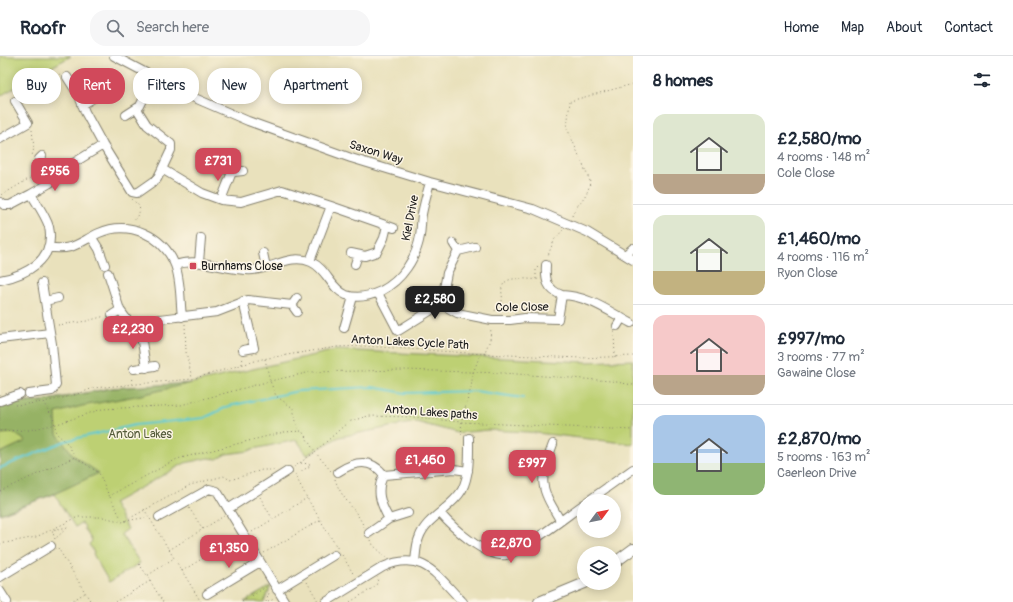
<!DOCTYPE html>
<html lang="en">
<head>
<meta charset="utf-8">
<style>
  :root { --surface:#fff; --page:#f6f6f7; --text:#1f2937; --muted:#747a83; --line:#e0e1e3; --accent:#d1495b }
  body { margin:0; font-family:Pangolin,sans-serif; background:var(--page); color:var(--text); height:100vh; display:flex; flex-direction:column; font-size:15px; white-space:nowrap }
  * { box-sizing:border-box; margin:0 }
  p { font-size:13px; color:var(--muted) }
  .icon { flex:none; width:22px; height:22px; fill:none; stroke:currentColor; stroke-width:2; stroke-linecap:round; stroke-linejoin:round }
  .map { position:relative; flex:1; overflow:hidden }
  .panel { display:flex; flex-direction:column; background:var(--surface); width:380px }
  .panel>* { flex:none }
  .banner { position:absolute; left:12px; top:12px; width:380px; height:36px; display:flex; gap:8px }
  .needle { width:26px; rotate:58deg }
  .controls { position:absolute; left:577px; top:438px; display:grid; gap:8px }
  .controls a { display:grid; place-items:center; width:44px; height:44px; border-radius:50%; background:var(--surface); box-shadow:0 2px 10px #0003; font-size:20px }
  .price { position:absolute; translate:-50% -34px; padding:0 9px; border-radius:8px; background:var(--accent); color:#fff; font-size:13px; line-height:26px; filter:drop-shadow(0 1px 2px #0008) }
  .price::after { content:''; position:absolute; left:50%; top:24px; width:12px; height:9px; margin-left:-6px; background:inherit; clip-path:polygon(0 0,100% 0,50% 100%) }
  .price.current { background:#222; color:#fff }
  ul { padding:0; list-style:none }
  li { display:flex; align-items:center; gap:12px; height:100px; padding:0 20px }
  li+li { border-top:1px solid var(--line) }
  li span { display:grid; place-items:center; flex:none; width:112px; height:80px; border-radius:12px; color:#555 }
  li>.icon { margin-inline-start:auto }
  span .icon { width:48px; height:48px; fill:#fffc; stroke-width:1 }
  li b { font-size:17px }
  h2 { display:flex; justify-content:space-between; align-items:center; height:48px; padding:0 20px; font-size:17px }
  .chip { padding:0 14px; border-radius:16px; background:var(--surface); box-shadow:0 2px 10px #0003; font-size:14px; line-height:36px }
  .chip.current { background:var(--accent); color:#fff }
  header { display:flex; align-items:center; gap:24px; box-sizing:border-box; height:56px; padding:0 20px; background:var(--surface); border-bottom:1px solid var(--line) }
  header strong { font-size:19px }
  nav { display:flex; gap:22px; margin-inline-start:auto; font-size:14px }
  .search { width:280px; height:36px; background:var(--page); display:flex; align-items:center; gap:10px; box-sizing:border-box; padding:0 14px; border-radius:16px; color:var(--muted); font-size:15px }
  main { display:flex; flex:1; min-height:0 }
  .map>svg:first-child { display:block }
  .green { fill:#bdd073; stroke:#6c7648 }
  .forest { fill:#96b265; stroke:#596740 }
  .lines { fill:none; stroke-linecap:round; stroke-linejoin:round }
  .stream { stroke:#5dcad4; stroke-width:2 }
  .minor-casing { stroke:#827e6c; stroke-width:10 }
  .major-casing { stroke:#827e6c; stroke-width:12 }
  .path { stroke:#827e6c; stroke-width:1; stroke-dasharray:1 3; stroke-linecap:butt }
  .minor { stroke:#fff; stroke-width:8 }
  .major { stroke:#fff; stroke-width:10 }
  .poi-dot { fill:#d1495b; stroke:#fcf5e5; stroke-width:1.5 }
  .labels { text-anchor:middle; stroke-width:3; stroke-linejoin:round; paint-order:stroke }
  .street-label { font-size:12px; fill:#1c1c1c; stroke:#fcf5e5 }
  .poi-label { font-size:12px; fill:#1c1c1c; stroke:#fcf5e5; text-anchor:start }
  .park-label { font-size:12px; fill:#545b3a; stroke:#fcf5e5 }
</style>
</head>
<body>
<header>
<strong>Roofr</strong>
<div class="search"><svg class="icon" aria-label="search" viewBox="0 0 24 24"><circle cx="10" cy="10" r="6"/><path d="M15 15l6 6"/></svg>Search here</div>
<nav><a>Home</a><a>Map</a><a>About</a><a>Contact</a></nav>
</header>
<main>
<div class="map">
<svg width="633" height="546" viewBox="0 0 633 546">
  <rect width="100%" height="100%" fill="#fcf5e5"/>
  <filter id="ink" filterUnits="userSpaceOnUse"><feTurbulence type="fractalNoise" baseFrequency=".025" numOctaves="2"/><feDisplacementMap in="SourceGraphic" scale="8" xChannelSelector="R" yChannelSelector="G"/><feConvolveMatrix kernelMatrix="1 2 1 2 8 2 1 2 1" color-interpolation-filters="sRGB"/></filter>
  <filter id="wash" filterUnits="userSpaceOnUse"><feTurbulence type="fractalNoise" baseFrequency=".012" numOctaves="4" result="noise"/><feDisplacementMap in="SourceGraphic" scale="16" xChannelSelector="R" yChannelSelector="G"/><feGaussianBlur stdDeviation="0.9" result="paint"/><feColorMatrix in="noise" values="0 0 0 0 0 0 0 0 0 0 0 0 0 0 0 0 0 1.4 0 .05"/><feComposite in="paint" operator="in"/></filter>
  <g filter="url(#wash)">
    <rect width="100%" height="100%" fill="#e9e1bc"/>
    <!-- green -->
    <path class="green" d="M0,0H71L0,40Z
      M336,294L587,306L633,304V388L528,376L488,374L458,377L416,366L339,381L307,399L297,384L253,393L249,395L226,398L217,403L208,402L185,407L113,447L128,473L121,478L140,507L109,526L93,498L94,497L89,488L92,485L84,472L85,471L82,467L75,471L54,438L0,458V348L43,345L112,332L183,329Z
      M271,530L264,546H244Z"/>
    <!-- forest -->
    <path class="forest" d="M191,327L141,339L82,350L56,357L57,378L75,401L99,417L54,438L0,458V397L26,385L14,377L0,378V348L43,345L112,332Z"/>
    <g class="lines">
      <!-- stream -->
      <path class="stream" d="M0,412L65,385L135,369L204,362L229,350L298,335L372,331L405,337L475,335L523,342"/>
    </g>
  </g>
  <g filter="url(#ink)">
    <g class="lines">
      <!-- minor casing -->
      <g class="minor-casing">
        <path id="minor" d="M114,0L190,40L248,65L351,102L430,126L533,153L587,176L633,204
          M67,21L79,40L85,56L103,89L132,136L137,137L157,123L162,113L202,137L221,144L241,146L282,134L331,150L310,205
          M82,49L102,37
          M137,53L147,69L171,88V94L162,113
          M126,59L140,50L144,42
          M0,83L28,67L15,45
          M42,100L39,103L38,109L50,127
          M219,110L234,116L243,115
          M221,144L232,116
          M0,146L4,149H10L31,138
          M331,150L394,172
          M92,182L99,193L105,209
          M48,191C73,196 79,186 99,177C129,164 163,179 175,209C181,224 180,244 182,261
          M458,195L475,191
          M263,197L266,211
          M351,197L365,200L377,196L384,182L387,170
          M625,199L633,192
          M199,206L201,182
          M355,208L358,199
          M175,209C201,200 226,216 253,214C273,213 290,197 311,206C327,213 330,232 346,239C358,243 370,240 381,235C402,224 416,203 420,180C421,173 421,166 422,158C424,148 427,137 430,126
          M108,217L120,254L128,265L140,272L160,263L217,256L248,244L292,249L297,256
          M0,224C26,219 56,204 49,171C46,160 37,148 31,138L50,127L62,114L103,89
          M378,237L398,275L441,248L447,217L458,195L453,187
          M562,239C589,240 608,255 631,267
          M45,245L58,242
          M243,245L254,292L243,294
          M441,248L457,257L492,264H510L525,262L558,263L562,239C547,234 545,224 546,209
          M292,249L297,242
          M112,259L120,254
          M617,270L622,262
          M140,272L146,312
          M344,272L353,241
          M0,283L50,277
          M134,313L155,310
          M29,338L52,335L56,329L52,288L42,227
          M0,345L20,338
          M553,388C539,426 539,429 560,464
          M338,416C355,405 371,402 384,419C375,434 381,449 389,463
          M384,419L454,413L468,415
          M588,445L633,413
          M228,453L288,415
          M440,457C453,472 486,502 506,499C523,495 568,459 584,448
          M159,461L209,433L217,435L285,546
          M369,477L389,463L408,457
          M415,506C416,498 416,489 419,482C426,461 451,453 462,434C470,418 469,399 469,382
          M0,521L51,490
          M277,534L334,499
          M0,535L7,546
          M207,538L260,506
          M326,546L383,511C424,492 439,523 463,546"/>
      </g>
      <!-- major casing -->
      <g class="major-casing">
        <path id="major" d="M614,507L633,493
          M539,546L585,527"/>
      </g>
      <!-- path -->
      <path class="path" d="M21,40L60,18
        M32,74L34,92L32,100
        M2,139L35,119
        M132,143L139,150L140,155L134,165
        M572,160C577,146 589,141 590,125L567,72L570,45L633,28
        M547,202L554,184L563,174
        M536,223V212L539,211
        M495,255C496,251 500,249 502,245C503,240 501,236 502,232C505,217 529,225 539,223
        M185,268L186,296L192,322
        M58,269L87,265L105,260
        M614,276L615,301
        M391,280L388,282L395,292
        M484,298L490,284L491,272
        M265,303L270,325L276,340L293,352L298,374
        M242,308L243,301
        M132,328L133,321
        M43,346L53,362L57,378L67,387L75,400
        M15,349C41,347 68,343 93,332L192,323L262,303L337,291L364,290L484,298L581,302L633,300
        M0,375L29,374L57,368L102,353L181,349L270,325L311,316L404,314L503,317L611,325L633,329
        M462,379L461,366L471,332L473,317L480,299
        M301,407L310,408V410L295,419L307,442L338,493
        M331,415L315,396L348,366L368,360L415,361L461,366L633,374
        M335,423C341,443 356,452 364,471
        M0,435L75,401L99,417L109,440L177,403L284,376L302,375L315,396L294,411
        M110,441L122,464
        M260,441L272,462
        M189,452L203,473
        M144,453L201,546
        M125,465L149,461
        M252,476L307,442
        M55,483L52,474L68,471L55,483
        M371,484L373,489L387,502
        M0,488L36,481L78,461H103L123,466L190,429L224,420L230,424L262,414H274
        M58,492L91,546
        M169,494L224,460
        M264,497L320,464
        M342,499L354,519
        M139,508L147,519
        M182,515L236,482
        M150,525L163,546
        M307,526L318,545
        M70,546L85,537
        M115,546L150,525L147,520L174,502
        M242,546L266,531
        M266,546L269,537
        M268,546L274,543
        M350,546L376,530L378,523"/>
      <!-- minor -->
      <use href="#minor" class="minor"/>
      <!-- major -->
      <use href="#major" class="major"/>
    </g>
  </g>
  <!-- markers -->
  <rect class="poi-dot" x="189" y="206" width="8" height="8" rx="2"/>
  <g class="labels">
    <!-- street labels -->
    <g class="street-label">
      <text transform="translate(376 96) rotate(17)" y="4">Saxon Way</text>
      <text transform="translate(410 162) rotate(-79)" y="4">Kiel Drive</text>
      <text transform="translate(522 251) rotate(-1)" y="4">Cole Close</text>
      <text transform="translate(410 286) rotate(3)" y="4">Anton Lakes Cycle Path</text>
      <text transform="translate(431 356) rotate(4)" y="4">Anton Lakes paths</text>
    </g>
    <!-- poi labels -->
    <g class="poi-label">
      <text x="201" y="214">Burnhams Close</text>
    </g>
    <!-- park labels -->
    <g class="park-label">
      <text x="140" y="382">Anton Lakes</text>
    </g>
  </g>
</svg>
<div class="controls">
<a><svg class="needle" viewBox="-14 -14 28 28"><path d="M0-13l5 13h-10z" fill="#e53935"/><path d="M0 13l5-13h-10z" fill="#747a83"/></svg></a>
<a><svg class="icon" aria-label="layers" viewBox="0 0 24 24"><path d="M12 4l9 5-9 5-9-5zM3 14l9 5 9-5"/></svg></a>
</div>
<b class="price" style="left:218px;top:126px">£731</b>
<b class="price" style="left:55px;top:136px">£956</b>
<b class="price current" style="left:435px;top:264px">£2,580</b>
<b class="price" style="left:133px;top:294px">£2,230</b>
<b class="price" style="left:425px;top:425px">£1,460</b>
<b class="price" style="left:532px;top:428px">£997</b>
<b class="price" style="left:511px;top:508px">£2,870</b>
<b class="price" style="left:229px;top:513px">£1,350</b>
<div class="banner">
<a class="chip">Buy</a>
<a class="chip current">Rent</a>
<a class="chip">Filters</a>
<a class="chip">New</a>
<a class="chip">Apartment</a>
</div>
</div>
<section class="panel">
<h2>8 homes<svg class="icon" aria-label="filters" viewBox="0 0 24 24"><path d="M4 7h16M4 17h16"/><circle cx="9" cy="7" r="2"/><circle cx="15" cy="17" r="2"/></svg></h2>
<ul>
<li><span style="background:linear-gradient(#dfe7d0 75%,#b9a48a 0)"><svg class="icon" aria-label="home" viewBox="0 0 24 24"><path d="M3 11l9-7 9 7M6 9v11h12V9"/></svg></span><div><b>£2,580/mo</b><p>4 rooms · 148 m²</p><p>Cole Close</p></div></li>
<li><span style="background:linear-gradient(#dfe7d0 70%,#c2b280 0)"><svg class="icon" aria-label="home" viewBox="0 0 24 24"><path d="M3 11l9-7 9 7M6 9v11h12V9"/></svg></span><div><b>£1,460/mo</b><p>4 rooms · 116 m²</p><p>Ryon Close</p></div></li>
<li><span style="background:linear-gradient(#f6c9c9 75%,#b9a48a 0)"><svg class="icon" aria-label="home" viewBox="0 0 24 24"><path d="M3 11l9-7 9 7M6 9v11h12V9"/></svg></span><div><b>£997/mo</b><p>3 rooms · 77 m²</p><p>Gawaine Close</p></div></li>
<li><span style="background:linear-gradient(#a9c7e8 60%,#8fb573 0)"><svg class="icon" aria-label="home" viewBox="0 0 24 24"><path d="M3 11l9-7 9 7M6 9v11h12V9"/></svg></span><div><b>£2,870/mo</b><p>5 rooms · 163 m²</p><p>Caerleon Drive</p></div></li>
</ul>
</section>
</main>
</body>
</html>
